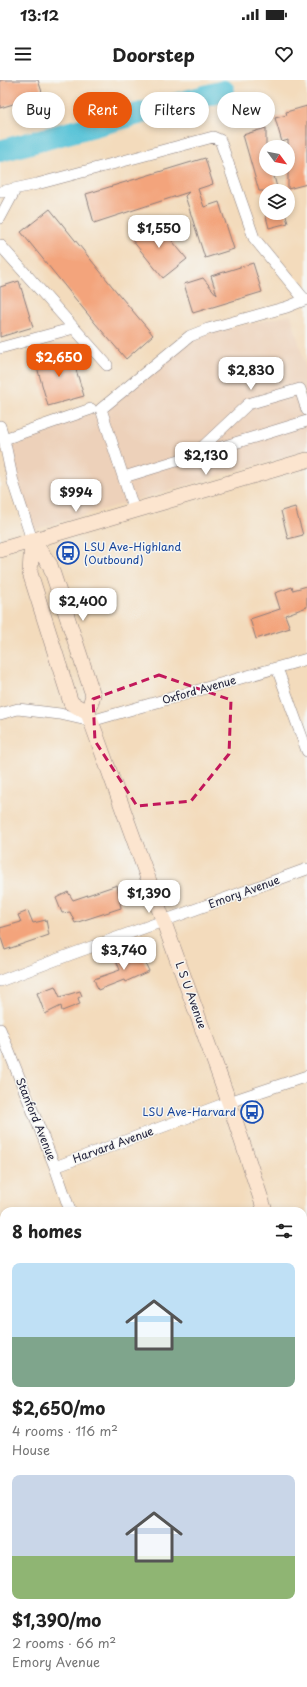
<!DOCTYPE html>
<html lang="en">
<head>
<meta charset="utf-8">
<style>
  :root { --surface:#fff; --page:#f6f6f6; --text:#222; --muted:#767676; --accent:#ea580c }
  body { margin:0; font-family:"Playpen Sans",sans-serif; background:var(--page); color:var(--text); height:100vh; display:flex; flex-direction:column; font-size:15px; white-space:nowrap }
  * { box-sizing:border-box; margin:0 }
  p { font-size:13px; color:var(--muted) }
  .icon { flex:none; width:22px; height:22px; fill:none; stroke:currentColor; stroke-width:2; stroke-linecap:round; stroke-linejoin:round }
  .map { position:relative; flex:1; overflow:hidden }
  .details { position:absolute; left:0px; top:1127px; width:307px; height:480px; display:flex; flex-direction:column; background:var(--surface); border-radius:12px 12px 0 0; box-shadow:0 2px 6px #0003 }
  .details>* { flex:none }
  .banner { position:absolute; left:12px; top:12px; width:283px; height:36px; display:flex; gap:8px }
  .needle { width:26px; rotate:122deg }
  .tools { position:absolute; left:259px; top:60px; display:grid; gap:8px }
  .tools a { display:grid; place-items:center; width:36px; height:36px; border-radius:50%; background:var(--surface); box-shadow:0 2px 6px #0003; font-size:20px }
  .price { position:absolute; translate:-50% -34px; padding:0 9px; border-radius:8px; background:#fff; color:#222; font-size:13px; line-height:26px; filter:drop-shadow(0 1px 2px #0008) }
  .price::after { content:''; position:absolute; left:50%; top:24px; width:12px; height:9px; margin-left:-6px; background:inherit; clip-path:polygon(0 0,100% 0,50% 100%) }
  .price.active { background:var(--accent); color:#fff }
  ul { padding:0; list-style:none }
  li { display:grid; align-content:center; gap:8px; height:212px; padding:0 12px }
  li span { display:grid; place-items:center; height:124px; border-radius:8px; color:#555 }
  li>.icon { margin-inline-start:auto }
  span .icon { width:72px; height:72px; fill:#fffc; stroke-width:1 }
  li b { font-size:17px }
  h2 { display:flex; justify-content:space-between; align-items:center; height:48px; padding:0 12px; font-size:17px }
  .pill { padding:0 14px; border-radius:18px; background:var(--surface); box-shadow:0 2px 6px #0003; font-size:14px; line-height:36px }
  .pill.active { background:var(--accent); color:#fff }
  .status { display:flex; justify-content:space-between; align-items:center; height:28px; padding:0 20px; background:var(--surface); direction:ltr }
  .status svg { height:11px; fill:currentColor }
  header { display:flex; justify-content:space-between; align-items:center; height:52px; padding:0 12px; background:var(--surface); font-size:18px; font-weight:700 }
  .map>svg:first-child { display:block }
  .built { fill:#edd1ba }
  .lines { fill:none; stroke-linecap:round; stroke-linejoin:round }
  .river { stroke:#5cc4d8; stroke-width:22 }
  .building { fill:#f3a47c }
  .street-casing { stroke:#8a7e7c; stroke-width:12 }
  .secondary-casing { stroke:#8a7e7c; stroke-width:16 }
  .street { stroke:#fff; stroke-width:11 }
  .secondary { stroke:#fce5cf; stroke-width:15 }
  .marked { fill:none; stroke:#c2185b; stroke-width:3; stroke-dasharray:8 5; stroke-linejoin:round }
  .labels { text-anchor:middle; stroke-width:3; stroke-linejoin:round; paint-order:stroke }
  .transit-label { font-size:11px; fill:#164399; stroke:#f6f6f2; text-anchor:start }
  .street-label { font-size:11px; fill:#22223b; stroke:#f6f6f2 }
</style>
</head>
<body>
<div class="status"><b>13:12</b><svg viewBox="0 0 49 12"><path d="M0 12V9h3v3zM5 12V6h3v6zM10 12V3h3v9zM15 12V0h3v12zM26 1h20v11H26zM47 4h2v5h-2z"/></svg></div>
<header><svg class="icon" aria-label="menu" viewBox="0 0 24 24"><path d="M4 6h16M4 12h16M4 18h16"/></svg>Doorstep<svg class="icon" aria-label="heart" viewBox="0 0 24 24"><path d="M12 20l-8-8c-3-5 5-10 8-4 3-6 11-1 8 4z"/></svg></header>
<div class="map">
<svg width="307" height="1607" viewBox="0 0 307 1607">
  <rect width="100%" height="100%" fill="#f6f6f2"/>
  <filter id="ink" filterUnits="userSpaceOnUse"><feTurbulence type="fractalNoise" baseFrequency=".025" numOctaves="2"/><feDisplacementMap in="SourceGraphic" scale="8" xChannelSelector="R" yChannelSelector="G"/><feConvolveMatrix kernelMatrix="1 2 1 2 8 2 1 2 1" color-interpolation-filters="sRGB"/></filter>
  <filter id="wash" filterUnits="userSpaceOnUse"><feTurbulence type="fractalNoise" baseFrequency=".012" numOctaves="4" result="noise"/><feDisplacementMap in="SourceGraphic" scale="16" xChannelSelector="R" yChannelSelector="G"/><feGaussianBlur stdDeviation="0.9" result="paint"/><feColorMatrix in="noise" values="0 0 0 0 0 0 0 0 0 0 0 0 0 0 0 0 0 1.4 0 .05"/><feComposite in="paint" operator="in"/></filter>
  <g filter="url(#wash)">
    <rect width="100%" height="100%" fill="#f3dbbc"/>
    <!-- built -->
    <path class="built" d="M291,235L307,292V370L29,451L9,367L101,329L190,256Z"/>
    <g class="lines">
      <!-- river -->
      <path class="river" d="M0,71L224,11"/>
    </g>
    <g id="blocks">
      <!-- building -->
      <path class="building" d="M0,0H38L43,15L0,28Z
        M307,26V104L288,109V60L282,62L275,38L287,35L286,32Z
        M266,48V89H272L278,111H259L243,55Z
        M205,78L213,104L198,109L204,127L219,122L234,169L205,178L185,116L189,112L94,143L86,114Z
        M50,129L116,211L153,255L126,279L95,243L21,152Z
        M265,133H285L288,143L269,148Z
        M155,140L187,179L163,198L132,160Z
        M253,183L262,212L193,233L184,204L203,198L217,215L211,196Z
        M19,201L33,247L0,257V207Z
        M70,270L84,316L48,326L35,280Z
        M295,427L303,455L288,459L281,431Z
        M307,506V527L285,535L290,548L256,559L250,539L280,529L275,513L292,507L293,510Z
        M117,805L121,828L75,843L70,832L62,833L56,818L68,812L73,820Z
        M28,831L33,843L46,840L49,855L5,870L0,855V848L21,842L18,835Z
        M139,870L149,891L125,902L124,900L98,910L94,899L120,890L116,880Z
        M55,906L60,917L80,911L82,916L78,918L80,924L62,931L61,926L45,934L37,913Z"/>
    </g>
  </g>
  <g filter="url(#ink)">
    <use href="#blocks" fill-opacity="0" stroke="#8a7e7c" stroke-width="1"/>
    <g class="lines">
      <!-- street casing -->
      <g class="street-casing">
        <path id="street" d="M0,112L37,104L213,57L220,60L254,158L304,219
          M0,138L15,110
          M0,165L107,285
          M0,268L74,248
          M0,346L4,359L91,329
          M4,359L13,402L32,460
          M195,374L248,324L300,309L307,330
          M124,397L307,341
          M134,430L101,329L190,256L208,249L287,227L307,219
          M277,588L307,671
          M0,634L18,629L60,634L91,641L307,579
          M0,901L69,875L307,789
          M0,949L55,1087L70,1131
          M55,1087L229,1022L307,996
          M303,1205L307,1204
          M0,1452L4,1464
          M52,1603L54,1607
          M237,1605L258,1607
          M1,1607L5,1603"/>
      </g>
      <!-- secondary casing -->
      <g class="secondary-casing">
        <path id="secondary" d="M32,460L50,485L93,615L88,633L91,641L229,1022L265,1131
          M32,460L30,493L71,623L88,633
          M0,470L307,380
          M303,1239L307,1250
          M303,1540L307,1532
          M276,1607L277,1603"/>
      </g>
      <!-- street -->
      <use href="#street" class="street"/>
      <!-- secondary -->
      <use href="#secondary" class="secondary"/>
    </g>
  </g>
  <!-- marked area -->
  <path class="marked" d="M159,595L231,620L229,674L191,721L137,726L95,661L93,619Z"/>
  <!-- icons -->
  <defs>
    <g id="bus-ring" transform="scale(1.15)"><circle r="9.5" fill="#f6f6f2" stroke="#1a4fb4" stroke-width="1.5"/><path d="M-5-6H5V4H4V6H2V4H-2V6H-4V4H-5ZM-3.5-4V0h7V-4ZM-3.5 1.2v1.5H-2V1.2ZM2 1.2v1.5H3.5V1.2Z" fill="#1a4fb4"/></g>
  </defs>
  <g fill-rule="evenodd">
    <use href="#bus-ring" x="68" y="473"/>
    <use href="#bus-ring" x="252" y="1032"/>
  </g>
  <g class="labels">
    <!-- transit labels -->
    <g class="transit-label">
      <text x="84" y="471">LSU Ave-Highland<tspan x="84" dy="13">(Outbound)</tspan></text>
      <text x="236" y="1036" text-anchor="end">LSU Ave-Harvard</text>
    </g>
    <!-- street labels -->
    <g class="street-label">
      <text transform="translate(199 610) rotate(-16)" y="4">Oxford Avenue</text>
      <text transform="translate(244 812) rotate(-20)" y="4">Emory Avenue</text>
      <text transform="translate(191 915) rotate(70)" y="4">L S U Avenue</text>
      <text transform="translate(36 1039) rotate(68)" y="4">Stanford Avenue</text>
      <text transform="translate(113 1065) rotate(-20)" y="4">Harvard Avenue</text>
    </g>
  </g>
</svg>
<div class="tools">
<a><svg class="needle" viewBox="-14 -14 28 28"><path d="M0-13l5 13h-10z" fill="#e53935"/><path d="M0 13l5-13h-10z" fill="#767676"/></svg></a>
<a><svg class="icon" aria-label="layers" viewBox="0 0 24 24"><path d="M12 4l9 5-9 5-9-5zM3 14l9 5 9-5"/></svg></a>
</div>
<b class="price" style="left:159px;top:169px">$1,550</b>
<b class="price active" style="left:59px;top:298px">$2,650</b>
<b class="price" style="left:251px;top:311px">$2,830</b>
<b class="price" style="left:206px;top:396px">$2,130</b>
<b class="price" style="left:76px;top:433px">$994</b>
<b class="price" style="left:83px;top:542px">$2,400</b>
<b class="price" style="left:149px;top:834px">$1,390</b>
<b class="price" style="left:124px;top:891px">$3,740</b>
<div class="banner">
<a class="pill">Buy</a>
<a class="pill active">Rent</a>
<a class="pill">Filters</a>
<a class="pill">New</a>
</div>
<section class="details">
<h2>8 homes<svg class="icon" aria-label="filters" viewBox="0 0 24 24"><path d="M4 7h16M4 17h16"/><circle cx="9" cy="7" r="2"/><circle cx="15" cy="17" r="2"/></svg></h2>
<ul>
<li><span style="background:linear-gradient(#bfe0f5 60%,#7fa58c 0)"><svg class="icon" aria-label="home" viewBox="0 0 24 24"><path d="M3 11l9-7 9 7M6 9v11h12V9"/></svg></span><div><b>$2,650/mo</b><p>4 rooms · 116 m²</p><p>House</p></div></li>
<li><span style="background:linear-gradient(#c9d6e8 65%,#8fb573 0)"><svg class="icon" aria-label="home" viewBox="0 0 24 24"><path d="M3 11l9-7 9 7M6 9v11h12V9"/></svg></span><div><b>$1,390/mo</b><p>2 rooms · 66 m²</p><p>Emory Avenue</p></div></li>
</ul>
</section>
</div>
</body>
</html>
